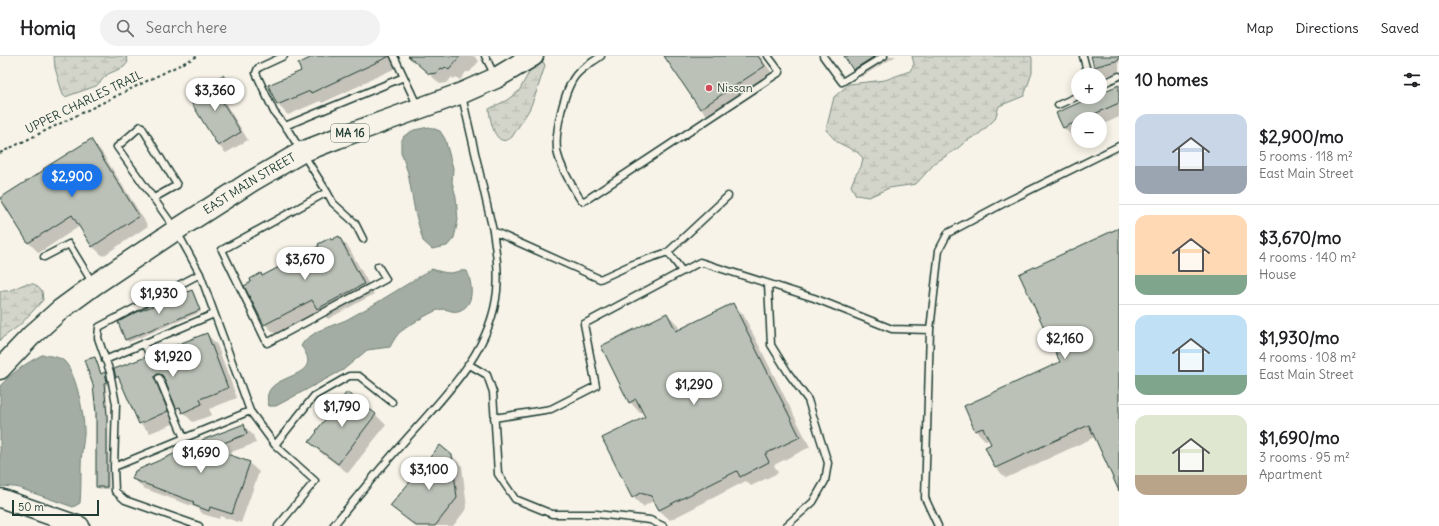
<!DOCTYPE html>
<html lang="en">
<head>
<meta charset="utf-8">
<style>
  :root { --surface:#fff; --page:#f2f2f2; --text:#202124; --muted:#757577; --line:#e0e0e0; --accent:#1a73e8 }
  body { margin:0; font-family:Delius,sans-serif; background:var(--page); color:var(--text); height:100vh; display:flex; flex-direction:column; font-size:15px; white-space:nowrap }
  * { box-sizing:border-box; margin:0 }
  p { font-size:13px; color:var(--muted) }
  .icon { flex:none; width:22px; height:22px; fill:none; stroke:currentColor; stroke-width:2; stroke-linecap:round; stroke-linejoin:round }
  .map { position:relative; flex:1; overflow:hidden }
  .panel { display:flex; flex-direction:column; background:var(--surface); width:320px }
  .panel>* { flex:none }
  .tools { position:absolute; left:1071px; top:12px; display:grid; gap:8px }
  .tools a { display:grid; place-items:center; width:36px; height:36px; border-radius:50%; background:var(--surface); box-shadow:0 2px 10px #0003; font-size:20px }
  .scale { position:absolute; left:12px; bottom:10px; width:87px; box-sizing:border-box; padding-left:4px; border:2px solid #1f3d34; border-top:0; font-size:11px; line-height:14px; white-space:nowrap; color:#1f3d34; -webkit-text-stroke:3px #f7f3e8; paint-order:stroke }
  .price { position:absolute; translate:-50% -34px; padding:0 9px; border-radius:14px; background:#fff; color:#222; font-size:13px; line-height:26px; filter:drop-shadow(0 1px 2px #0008) }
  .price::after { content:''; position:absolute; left:50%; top:24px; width:12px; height:9px; margin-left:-6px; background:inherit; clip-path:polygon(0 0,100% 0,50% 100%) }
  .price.current { background:var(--accent); color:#fff }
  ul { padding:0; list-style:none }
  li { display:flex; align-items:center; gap:12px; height:100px; padding:0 16px }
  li+li { border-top:1px solid var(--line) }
  li span { display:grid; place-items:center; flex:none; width:112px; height:80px; border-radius:12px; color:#555 }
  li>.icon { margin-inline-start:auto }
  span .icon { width:48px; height:48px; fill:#fffc; stroke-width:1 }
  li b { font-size:17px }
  h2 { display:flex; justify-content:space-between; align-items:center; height:48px; padding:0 16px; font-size:17px }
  header { display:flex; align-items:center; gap:24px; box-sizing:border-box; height:56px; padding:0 20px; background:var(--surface); border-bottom:1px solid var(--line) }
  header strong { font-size:19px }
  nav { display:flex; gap:22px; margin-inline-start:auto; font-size:14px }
  .search { width:280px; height:36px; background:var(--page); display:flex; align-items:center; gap:10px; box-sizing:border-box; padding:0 14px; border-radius:22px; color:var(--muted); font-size:15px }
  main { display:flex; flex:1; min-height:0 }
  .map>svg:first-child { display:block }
  .wetland { fill:url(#wetland-marsh); stroke:#79897f }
  .water { fill:#a4ada3; stroke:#6f8077 }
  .shadow { fill:#0003 }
  .building { fill:#bbc1b6; stroke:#1f3d34 }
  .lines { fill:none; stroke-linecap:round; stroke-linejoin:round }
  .lane-casing { stroke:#1f3d34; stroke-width:9 }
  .secondary-casing { stroke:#1f3d34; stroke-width:21 }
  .primary-casing { stroke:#1f3d34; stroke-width:23 }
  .path { stroke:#1f3d34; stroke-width:2; stroke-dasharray:3 3; stroke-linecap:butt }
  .lane { stroke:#f7f3e8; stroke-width:6 }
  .secondary { stroke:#f7f3e8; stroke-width:18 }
  .primary { stroke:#f7f3e8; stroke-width:20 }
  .poi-dot { fill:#d1495b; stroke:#f7f3e8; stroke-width:1.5 }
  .labels { text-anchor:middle; stroke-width:3; stroke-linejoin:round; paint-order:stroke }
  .shield { fill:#f7f3e8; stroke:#60746a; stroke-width:1 }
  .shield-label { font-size:11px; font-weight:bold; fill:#1f3d34 }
  .poi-label { font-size:12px; fill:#1f3d34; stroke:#f7f3e8; text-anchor:start }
  .street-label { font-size:12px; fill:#1f3d34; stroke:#f7f3e8 }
</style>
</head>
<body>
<header>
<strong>Homiq</strong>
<div class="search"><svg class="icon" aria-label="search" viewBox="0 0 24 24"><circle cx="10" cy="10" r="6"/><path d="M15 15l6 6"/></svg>Search here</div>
<nav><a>Map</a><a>Directions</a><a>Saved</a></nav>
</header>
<main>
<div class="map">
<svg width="1119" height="470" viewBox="0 0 1119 470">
  <defs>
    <pattern id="wetland-marsh" width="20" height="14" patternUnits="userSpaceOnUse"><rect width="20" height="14" fill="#d3d5ca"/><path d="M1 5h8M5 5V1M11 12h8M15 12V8" fill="none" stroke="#b5b8ae"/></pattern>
  </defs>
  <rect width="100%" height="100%" fill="#f7f3e8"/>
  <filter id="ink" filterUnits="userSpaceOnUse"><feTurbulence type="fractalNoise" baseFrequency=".025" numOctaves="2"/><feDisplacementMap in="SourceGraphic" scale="8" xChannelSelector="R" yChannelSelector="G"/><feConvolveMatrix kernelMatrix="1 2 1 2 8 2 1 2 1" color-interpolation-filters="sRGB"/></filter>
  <g filter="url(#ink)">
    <!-- wetland -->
    <path class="wetland" d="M54,0H126L128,6L124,11L108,18L96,30L65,41L63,39L55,12Z
      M912,0H1031L1032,2V17L1024,40L999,50L995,63L989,69L979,78L966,85L957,93L935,107L916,128L889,132L869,141L856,139L851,130L855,120L861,111L863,102L857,96L837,86L826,74L834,41L849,28L885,24L910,15L914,8Z
      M541,5L544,7L545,10L535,40L529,54L512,81C495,95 490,63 489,53L507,44L519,35L534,7Z
      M25,228H34L42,235L43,244L20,269L2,282L0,285V235H8Z"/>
    <!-- water -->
    <path class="water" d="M429,71L440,75L445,83L453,112L452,126L456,141L458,164L454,182L447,190L432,193L423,185L415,156L408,117L401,96V86L404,80L414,74Z
      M432,213C438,215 444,217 451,217C457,216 460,214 467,215C472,227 476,250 458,255C451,257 446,251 438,254C429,257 404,272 398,278C395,282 392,287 390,291L367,294L343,314L276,350H269C256,314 330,327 301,290L305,284L318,275L346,264L373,249Z
      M42,299C49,300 60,300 65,306C77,319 85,362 84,379C83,389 81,400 81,410C81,422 81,434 80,447L73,451L22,433L15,431L0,430V330C12,317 26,307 42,299Z"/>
    <!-- shadow -->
    <path class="shadow" d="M317,0H391L396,12L363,27V28L322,47L320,45L288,59L278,49L270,30L302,15Z
      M417,0H474L479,5L470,16H466L460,24L456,21L454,23L452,21L447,27L440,28L417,6Z
      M665,0H760L774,20L711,63L701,53Z
      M845,0H896L861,21L853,14Z
      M1092,0H1119V17L1105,20L1094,10Z
      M222,20L230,28L236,37L224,45L248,84L226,97L219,90L210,32Z
      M1119,30V61L1100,70V63H1078V80L1074,82L1064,72L1058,58L1094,41H1100V38Z
      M91,85L101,95L148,170L103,200L92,190L80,170L39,197L29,187Z
      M1119,174V432L1095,381L1006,422L996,412L986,391L992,389L990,383L986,385L976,375L965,351L1061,307Z
      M339,181L349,192L374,238L328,263L320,255L275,278L265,268L253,226L261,218L263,221Z
      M191,235L194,237L201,256L129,286L126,284L119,267Z
      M733,248L743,258L810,391L774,409L778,417L751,430L746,425L670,464L659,454L657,448L651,446L643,451L633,441L646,361L643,355L640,357L630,346L667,258L677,268L680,275Z
      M207,278L217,289L237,342L209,353L212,359L193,366L177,351L167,328L165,330L178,366L150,377L140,367L122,327L117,321L115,314L151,303Z
      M94,302L97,304L102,319L105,318L108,321L109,328L106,330L108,362L109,433H99L97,431V356Z
      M347,337L376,359L386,369L348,417L320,396L310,386Z
      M243,369L253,379L256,387L226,398L249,407L259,416L241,467L220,460L219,463L203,458L197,452L143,432L133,422L208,397L203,384Z
      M452,400L462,410L467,452L453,470H415L391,449Z"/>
    <!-- building -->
    <path class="building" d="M314,0H390L311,37L310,35L277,49L268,29L301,15L298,8Z
      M408,0H460L449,14L445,11L443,13L441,12L437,17L429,18Z
      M664,0H758L765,10L700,53Z
      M844,0H875L853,14Z
      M1091,0H1119V4L1094,11Z
      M223,19L229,29L217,37L241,76L218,90L189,43L209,31L207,28Z
      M1119,29V47L1083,63H1078V65L1063,72L1056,57L1092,41H1100V37Z
      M91,83L139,160L92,191L72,159L28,187L0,142L44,114L43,113Z
      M1119,172V435L1089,369L995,412L985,391L991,388L983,372L975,375L964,350L1060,306L1019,218Z
      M339,180L364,228L317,253L312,244L264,269L244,230L251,226L250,223L261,217L262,220L319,190L318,188L330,182L331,184Z
      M192,234L200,254L125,284L118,266L135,257Z
      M733,247L800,381L765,398L769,406L740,421L737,415L659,454L651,440L640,437L632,442L602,382L645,361L636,343L629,347L601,290L667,257L676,275Z
      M207,277L228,332L200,343L202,348L182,357L180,351L176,352L163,320L158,318L155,320V323L168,355L139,368L118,320L116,322L114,313L146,301L150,302L153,298Z
      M95,301L101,318L105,316L107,326L104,327L107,359V431H96V357L93,329L84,304Z
      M347,336L376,358L338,408L309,386L317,376L316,375Z
      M244,368L247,378L210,392L250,406L232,458L210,451L209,455L193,449L194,446L132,423L135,415L183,394L190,389L206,395L202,384Z
      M440,389L452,399L457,442L435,470H416L390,450Z"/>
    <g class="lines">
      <!-- lane casing -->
      <g class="lane-casing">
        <path id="lane" d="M284,0L258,12L256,17L274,56L288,74L327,136
          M394,0L418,51
          M485,0L495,20
          M601,0C593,6 583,11 576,19C564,34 553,80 558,99C562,115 572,129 580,143L583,145L586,144L780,16L768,0
          M823,0L842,26L884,0
          M1083,0L1088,19
          M1100,29L1119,20
          M1058,49L1078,40
          M285,70L404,21
          M154,142L177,129L141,70L117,91L176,174L200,218L250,355L275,389L315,425L278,470
          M493,175L600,223L633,208L668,196L728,140
          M363,183L355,167L333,147L327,136L222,194L267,287L386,223L378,210
          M668,196L682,215
          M44,201L69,188L92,226
          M768,228L771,289L789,318L808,344L828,407L825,425L813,446L786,470
          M144,287L149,298
          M105,304L214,258
          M468,308L487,319L493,336L498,418L515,443L552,458H596L650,464L663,470
          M159,322L184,382
          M494,362L551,353L596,330L584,268L700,206L814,242L892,273L930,274
          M275,389L314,340L349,320H359L392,346
          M114,411L250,355
          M199,470L125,444L115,435L114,411L116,348L110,316L98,282L99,271L200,218
          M333,470C355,443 378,415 401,389C440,344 491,298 497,235C499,215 496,195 493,175L462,40
          M938,470L925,442L930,274L939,194L948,177L1008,145L1119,90"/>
      </g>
      <!-- secondary casing -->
      <g class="secondary-casing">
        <path id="secondary" d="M0,442L80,470"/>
      </g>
      <!-- primary casing -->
      <g class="primary-casing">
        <g id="primary">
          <path id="s1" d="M0,313L31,280L60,254L94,229L176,174L252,125L302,96L338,82L462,37L496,22L533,0"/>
        </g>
      </g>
      <!-- path -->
      <path class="path" d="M0,97L198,0"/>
      <!-- lane -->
      <use href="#lane" class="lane"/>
      <!-- secondary -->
      <use href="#secondary" class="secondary"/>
      <!-- primary -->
      <use href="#primary" class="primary"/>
    </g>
  </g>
  <!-- markers -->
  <circle class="poi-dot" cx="709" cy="32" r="4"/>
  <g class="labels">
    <!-- shield labels -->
    <rect class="shield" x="331" y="68" width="38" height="18" rx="3"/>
    <g class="shield-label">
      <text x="350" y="81">MA 16</text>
    </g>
    <!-- poi labels -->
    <g class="poi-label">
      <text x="717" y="36">Nissan</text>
    </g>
    <!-- street labels -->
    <g class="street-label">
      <text transform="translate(84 46) rotate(-26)" y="4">UPPER CHARLES TRAIL</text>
      <text dy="4" stroke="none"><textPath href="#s1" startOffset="312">EAST MAIN STREET</textPath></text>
    </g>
  </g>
</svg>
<div class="tools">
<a>+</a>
<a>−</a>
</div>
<div class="scale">50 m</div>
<b class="price" style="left:215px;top:56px">$3,360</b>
<b class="price current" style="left:72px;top:142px">$2,900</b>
<b class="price" style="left:305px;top:225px">$3,670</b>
<b class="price" style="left:159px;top:259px">$1,930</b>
<b class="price" style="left:1065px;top:304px">$2,160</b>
<b class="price" style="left:173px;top:322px">$1,920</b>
<b class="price" style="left:694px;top:350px">$1,290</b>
<b class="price" style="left:342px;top:372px">$1,790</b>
<b class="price" style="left:201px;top:418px">$1,690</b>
<b class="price" style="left:429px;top:435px">$3,100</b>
</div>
<section class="panel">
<h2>10 homes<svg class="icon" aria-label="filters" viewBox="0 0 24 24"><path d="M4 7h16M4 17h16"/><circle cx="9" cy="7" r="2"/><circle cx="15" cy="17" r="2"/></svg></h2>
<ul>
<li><span style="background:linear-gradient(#c9d6e8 65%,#9aa5b1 0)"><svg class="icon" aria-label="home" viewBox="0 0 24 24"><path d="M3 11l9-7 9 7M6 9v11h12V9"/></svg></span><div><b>$2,900/mo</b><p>5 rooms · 118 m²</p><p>East Main Street</p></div></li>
<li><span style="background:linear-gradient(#ffd9b3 75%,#7fa58c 0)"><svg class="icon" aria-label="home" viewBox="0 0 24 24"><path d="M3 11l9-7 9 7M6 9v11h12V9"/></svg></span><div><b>$3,670/mo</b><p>4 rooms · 140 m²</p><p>House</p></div></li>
<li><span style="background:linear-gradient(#bfe0f5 75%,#7fa58c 0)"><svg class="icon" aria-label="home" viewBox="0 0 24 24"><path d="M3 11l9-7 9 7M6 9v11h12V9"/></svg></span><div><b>$1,930/mo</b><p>4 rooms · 108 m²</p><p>East Main Street</p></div></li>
<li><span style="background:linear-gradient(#dfe7d0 75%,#b9a48a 0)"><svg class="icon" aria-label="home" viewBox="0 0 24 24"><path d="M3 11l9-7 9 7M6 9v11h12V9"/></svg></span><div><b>$1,690/mo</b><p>3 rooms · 95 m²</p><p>Apartment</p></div></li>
</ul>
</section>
</main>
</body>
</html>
